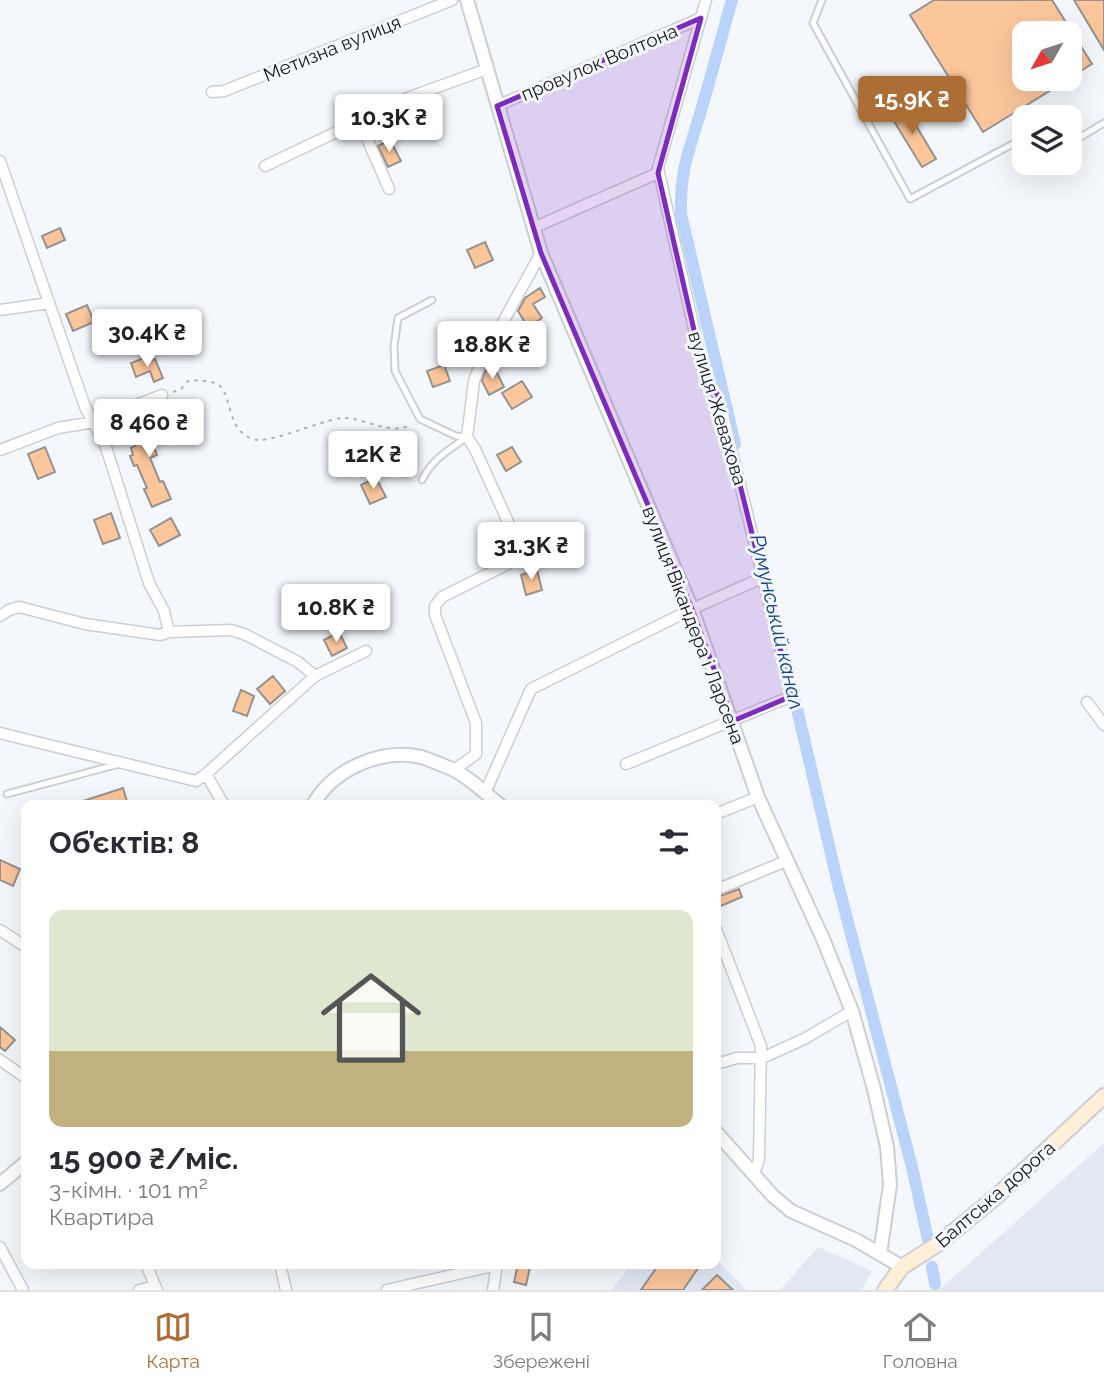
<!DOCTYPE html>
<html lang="uk">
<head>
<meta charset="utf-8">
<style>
  :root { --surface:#fff; --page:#f2f2f3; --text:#2b2b33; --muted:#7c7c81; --line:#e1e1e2; --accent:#ad6e35 }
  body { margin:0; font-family:Raleway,sans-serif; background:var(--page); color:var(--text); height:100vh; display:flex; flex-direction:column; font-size:26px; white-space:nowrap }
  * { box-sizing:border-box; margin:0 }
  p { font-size:23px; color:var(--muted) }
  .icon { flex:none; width:38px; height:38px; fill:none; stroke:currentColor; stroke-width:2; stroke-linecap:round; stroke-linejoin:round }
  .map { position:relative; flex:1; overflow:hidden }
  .details { position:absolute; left:21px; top:800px; width:700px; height:469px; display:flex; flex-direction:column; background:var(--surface); border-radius:14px; box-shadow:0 7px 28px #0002 }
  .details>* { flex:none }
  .needle { width:46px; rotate:231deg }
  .fabs { position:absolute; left:1012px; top:21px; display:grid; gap:14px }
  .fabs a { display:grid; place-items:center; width:70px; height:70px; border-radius:14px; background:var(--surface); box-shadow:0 7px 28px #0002; font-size:35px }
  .price { position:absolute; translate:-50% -60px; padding:0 16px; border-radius:7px; background:#fff; color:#222; font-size:23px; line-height:46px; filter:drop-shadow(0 2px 4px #0008) }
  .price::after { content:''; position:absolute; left:50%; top:42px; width:21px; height:16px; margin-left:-10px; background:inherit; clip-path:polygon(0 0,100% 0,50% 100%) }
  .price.current { background:var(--accent); color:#fff }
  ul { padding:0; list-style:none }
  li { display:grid; align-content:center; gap:14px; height:371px; padding:0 28px }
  li span { display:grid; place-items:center; height:217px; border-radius:14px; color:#555 }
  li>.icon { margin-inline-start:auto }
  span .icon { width:126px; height:126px; fill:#fffc; stroke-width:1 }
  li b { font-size:30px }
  h2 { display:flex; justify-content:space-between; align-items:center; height:84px; padding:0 28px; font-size:30px }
  .tab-bar { display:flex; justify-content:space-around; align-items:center; height:98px; border-top:2px solid var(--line); background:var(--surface); font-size:19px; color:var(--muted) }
  .tab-bar a { display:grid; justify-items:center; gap:4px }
  .tab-bar .current { color:var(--accent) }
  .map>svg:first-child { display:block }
  .built { fill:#e1e9f4 }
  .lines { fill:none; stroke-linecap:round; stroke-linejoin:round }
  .canal { stroke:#b9d3fb; stroke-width:12 }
  .building { fill:#fcc69b; stroke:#97928f; stroke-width:2 }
  .service-casing { stroke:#cbcfd3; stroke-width:9 }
  .minor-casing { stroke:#cbcfd3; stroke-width:13 }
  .tertiary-casing { stroke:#cbcfd3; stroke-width:16 }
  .secondary-casing { stroke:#cbcfd3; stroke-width:18 }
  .path { stroke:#afb2b6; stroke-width:2; stroke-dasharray:3.5 5; stroke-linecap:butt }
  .service { stroke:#fff; stroke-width:5 }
  .minor { stroke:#fff; stroke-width:10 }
  .tertiary { stroke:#fff; stroke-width:12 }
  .secondary { stroke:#ffefd9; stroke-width:14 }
  .marked { fill:#7b2cbf; fill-opacity:0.2; stroke:#7b2cbf; stroke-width:5; stroke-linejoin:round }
  .labels { text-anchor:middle; stroke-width:6; stroke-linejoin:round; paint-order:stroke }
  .street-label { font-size:19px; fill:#17181a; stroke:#f4f8fd }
  .water-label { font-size:21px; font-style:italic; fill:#12438e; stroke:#f4f8fd }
</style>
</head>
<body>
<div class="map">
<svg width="1104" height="1290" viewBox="0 0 1104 1290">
  <rect width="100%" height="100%" fill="#f4f8fd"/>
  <!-- built -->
  <path class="built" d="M1104,1143V1290H938L973,1260Z
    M818,1247L872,1271L862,1290H780Z
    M716,1259L747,1290H612L631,1264H716Z"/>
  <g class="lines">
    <!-- canal -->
    <path class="canal" d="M732,0C721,38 711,77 700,114C688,154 680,170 681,214L735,444
      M791,683L838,884L912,1167L929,1244
      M932,1267L935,1284"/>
  </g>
  <!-- building -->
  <path class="building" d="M934,0H1052L1092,64L1069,78V33H1024V79H1069L983,132L910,15Z
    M1074,0H1104V50Z
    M903,104L936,159L922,167L889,113Z
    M390,140L401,161L388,167L378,146Z
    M60,228L65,240L47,248L42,236Z
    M485,242L493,260L475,268L467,250Z
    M540,288L545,297L533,304L542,318L528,327L518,311L525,298Z
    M87,305L94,322L73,331L66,314Z
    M144,358L146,362L155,359L163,378L154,382L150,371L136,377L131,363Z
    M444,365L450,381L433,387L427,371Z
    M494,367L504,387L489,395L482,381L485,371Z
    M522,381L532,397L512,409L502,393Z
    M162,416L167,428L149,435L157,455L150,458L160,482L163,481L171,499L152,507L144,489L147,488L137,465L134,466L130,456L133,455L131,448L135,446L128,429Z
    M45,447L55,472L38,479L28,454Z
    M512,447L521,462L506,471L497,455Z
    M376,478L386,497L370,504L361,485Z
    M111,513L120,538L103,544L94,520Z
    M171,518L180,535L159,546L150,530Z
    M537,570L542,590L526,595L521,575Z
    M339,632L347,648L332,656L324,640Z
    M273,676L285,691L270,704L257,689Z
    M241,690L254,696L247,716L233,711Z
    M123,788L128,805H77V803Z
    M0,860L20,869L13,886L0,880Z
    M739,889L742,897L721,906L717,897Z
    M0,1027L15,1040L5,1051L0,1047Z
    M518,1264L530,1267L526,1285L514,1282Z
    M659,1264H701L683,1290H641Z
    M717,1275L733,1290H702Z"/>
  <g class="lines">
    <!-- service casing -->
    <g class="service-casing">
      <path id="service" d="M822,0L813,23L910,199L1024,138
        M1069,144L1104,123
        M432,300L398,318L394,346L395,371L420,419L456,436L467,437
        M422,480C432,459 449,450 467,437
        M7,794L119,764"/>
    </g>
    <!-- minor casing -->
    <g class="minor-casing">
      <path id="minor" d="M212,92L224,91L452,0
        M497,106L701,18
        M359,120L389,189
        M0,161L85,407L105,444L149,583L164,611L169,632
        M265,166L410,97L487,69
        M533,228L658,173
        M0,310L49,303
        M0,450L58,428L94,422L162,395
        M0,616L9,610L19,607L85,624L160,635L169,632L231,630L244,634L298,662L315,676
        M1087,702L1104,725
        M0,733L196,781L206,774L224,805
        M626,764L792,696L718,395L705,378L658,168L706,0
        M454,770L476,754V723L435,615V606L442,597L508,564L517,554L518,544L475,449L467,437L474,381L481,362L541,253
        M206,774L315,676L366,651
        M485,793L531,689L692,609L764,577
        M716,814L758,797
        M716,890L786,861
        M716,929L761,1046L759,1159L754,1174
        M0,930L26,947
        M0,1060L26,1078
        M716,1064L737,1058H762L804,1039L852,1011
        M0,1247L23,1290
        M146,1264L157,1290
        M280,1264L286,1290
        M139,1290L155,1286
        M387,1290L497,1265
        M493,1290L497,1264"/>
    </g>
    <!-- tertiary casing -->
    <g class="tertiary-casing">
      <path id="tertiary" d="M467,0L541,253L692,609L758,797L823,939L852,1011L874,1089L887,1147L890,1185L880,1254
        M313,805C333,769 381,748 421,757C431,760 442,765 452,769C469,777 485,793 500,805
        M716,1132L773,1196L791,1211L856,1240L902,1267
        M0,1184L26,1162"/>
    </g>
    <!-- secondary casing -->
    <g class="secondary-casing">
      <path id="secondary" d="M885,1290L902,1267L941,1242L998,1195L1104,1096"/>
    </g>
    <!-- path -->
    <path class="path" d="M173,392L181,389L188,381C196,380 214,380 220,386C232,397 227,431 253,439C268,445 321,420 342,418C363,417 393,437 411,424"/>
    <!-- service -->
    <use href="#service" class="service"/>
    <!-- minor -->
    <use href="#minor" class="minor"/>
    <!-- tertiary -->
    <use href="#tertiary" class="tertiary"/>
    <!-- secondary -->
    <use href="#secondary" class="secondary"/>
  </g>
  <!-- marked area -->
  <path class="marked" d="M701,18L658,173L705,378L718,395L792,696L733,721L692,609L541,253L497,106Z"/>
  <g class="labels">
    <!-- street labels -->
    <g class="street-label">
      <text transform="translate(332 48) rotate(-22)" y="7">Метизна вулиця</text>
      <text transform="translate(599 62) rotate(-23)" y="7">провулок Волтона</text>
      <text transform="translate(718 408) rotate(73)" y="7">вулиця Жевахова</text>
      <text transform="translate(694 625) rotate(69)" y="7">вулиця Вікандера і Ларсена</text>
      <text transform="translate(995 1194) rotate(-41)" y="7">Балтська дорога</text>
    </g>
    <!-- water labels -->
    <g class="water-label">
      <text transform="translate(777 622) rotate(77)" y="7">Румунський канал</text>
    </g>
  </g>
</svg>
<div class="fabs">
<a><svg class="needle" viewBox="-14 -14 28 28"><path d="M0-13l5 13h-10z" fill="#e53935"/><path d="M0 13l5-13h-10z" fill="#7c7c81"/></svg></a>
<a><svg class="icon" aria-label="layers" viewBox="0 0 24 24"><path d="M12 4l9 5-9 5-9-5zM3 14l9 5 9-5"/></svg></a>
</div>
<b class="price current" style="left:912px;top:136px">15.9K ₴</b>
<b class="price" style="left:389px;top:154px">10.3K ₴</b>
<b class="price" style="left:147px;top:369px">30.4K ₴</b>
<b class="price" style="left:492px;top:381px">18.8K ₴</b>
<b class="price" style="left:149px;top:459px">8 460 ₴</b>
<b class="price" style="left:373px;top:491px">12K ₴</b>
<b class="price" style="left:531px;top:582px">31.3K ₴</b>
<b class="price" style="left:336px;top:644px">10.8K ₴</b>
<section class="details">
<h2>Об’єктів: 8<svg class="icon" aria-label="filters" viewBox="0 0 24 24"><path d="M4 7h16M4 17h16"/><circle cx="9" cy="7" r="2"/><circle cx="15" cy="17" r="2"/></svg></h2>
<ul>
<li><span style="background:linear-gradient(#dfe7d0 65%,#c2b280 0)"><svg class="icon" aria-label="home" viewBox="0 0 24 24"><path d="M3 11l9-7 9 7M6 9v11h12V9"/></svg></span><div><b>15 900 ₴/міс.</b><p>3-кімн. · 101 m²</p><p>Квартира</p></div></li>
</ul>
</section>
</div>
<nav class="tab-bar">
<a class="current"><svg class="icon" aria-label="map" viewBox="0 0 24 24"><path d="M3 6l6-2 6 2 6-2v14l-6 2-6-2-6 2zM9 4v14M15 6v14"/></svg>Карта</a>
<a><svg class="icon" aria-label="saved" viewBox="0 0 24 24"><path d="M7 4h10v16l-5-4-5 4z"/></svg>Збережені</a>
<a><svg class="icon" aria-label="home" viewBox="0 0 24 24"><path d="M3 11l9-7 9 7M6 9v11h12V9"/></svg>Головна</a>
</nav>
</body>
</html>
